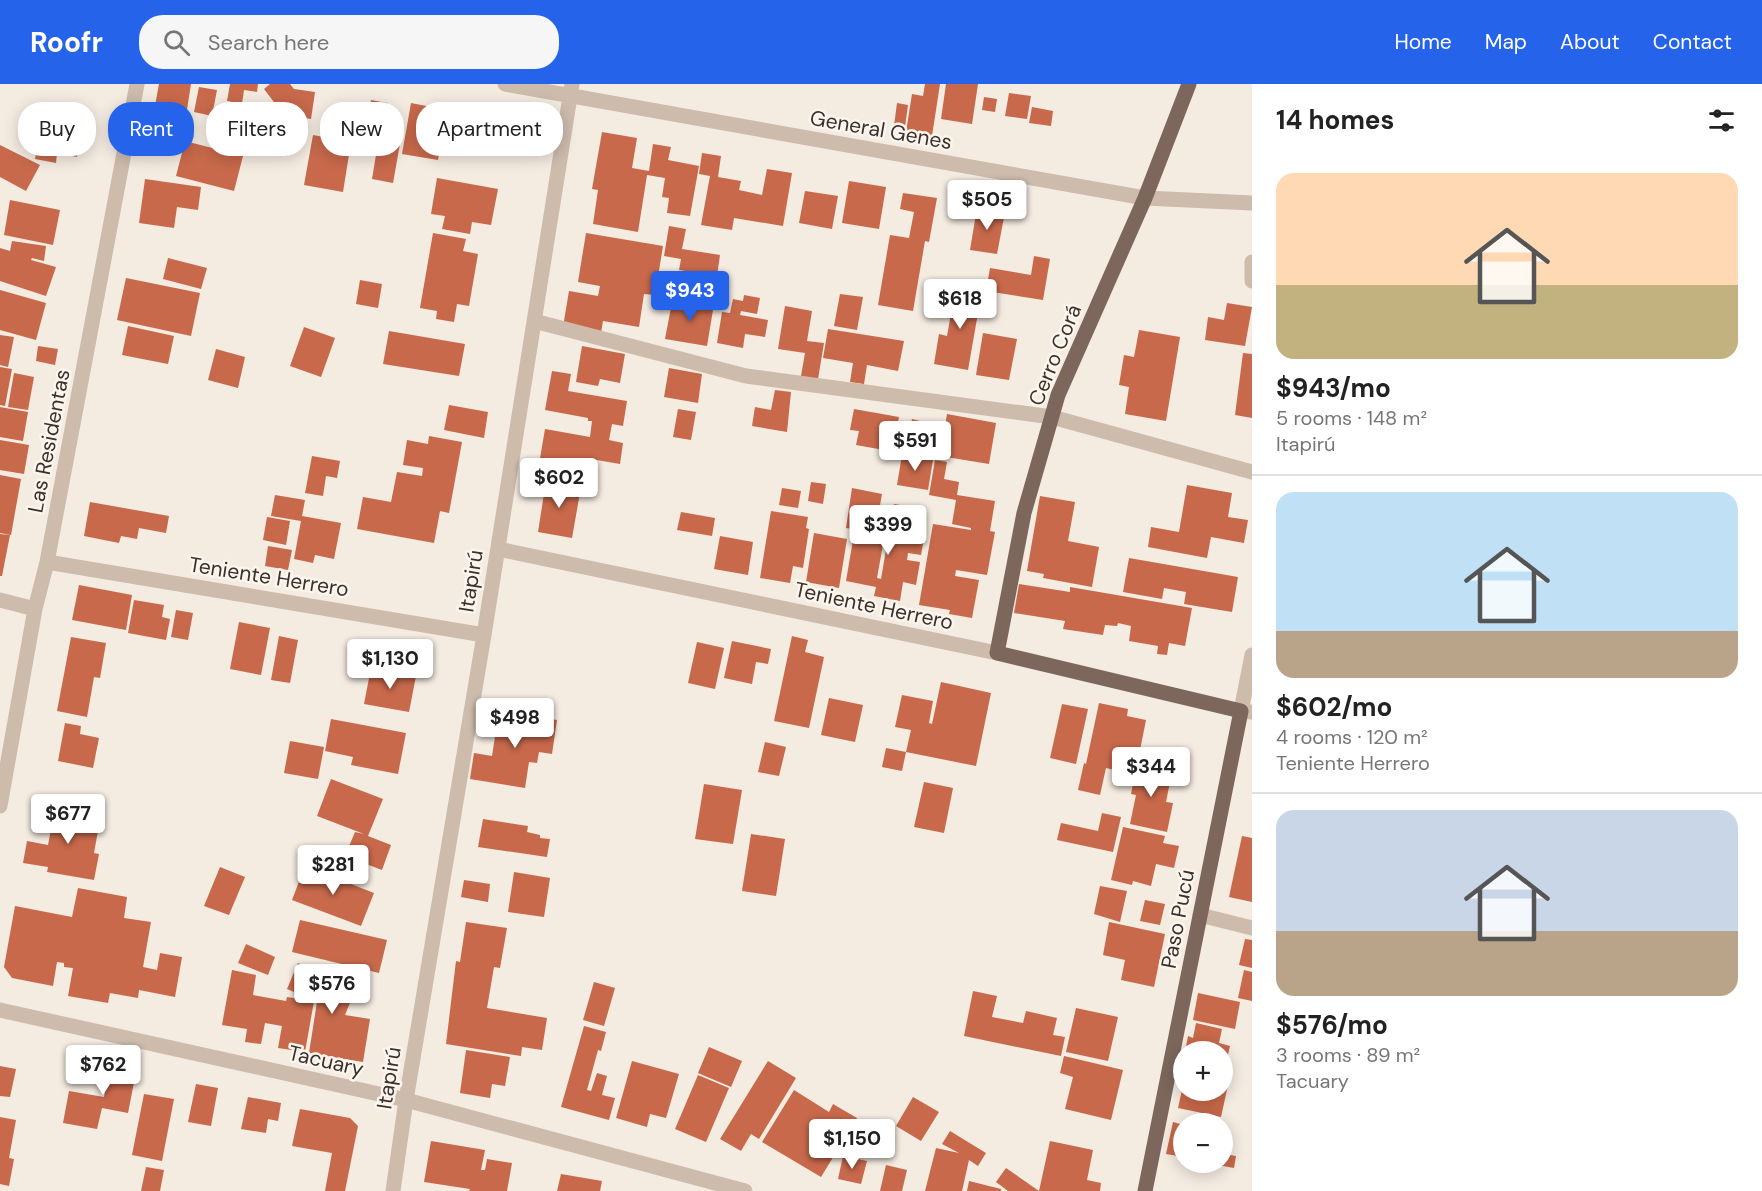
<!DOCTYPE html>
<html lang="en">
<head>
<meta charset="utf-8">
<style>
  :root { --surface:#fff; --page:#f6f6f6; --text:#222; --muted:#767676; --line:#e0e0e0; --accent:#2563eb }
  body { margin:0; font-family:"DM Sans",sans-serif; background:var(--page); color:var(--text); height:100vh; display:flex; flex-direction:column; font-size:22px; white-space:nowrap }
  * { box-sizing:border-box; margin:0 }
  p { font-size:20px; color:var(--muted) }
  .icon { flex:none; width:33px; height:33px; fill:none; stroke:currentColor; stroke-width:2; stroke-linecap:round; stroke-linejoin:round }
  .map { position:relative; flex:1; overflow:hidden }
  .side { display:flex; flex-direction:column; background:var(--surface); width:510px }
  .side>* { flex:none }
  .top-card { position:absolute; left:18px; top:18px; width:570px; height:54px; display:flex; gap:12px }
  .fabs { position:absolute; left:1173px; top:957px; display:grid; gap:12px }
  .fabs a { display:grid; place-items:center; width:60px; height:60px; border-radius:50%; background:var(--surface); box-shadow:0 3px 15px #0003; font-size:30px }
  .price { position:absolute; translate:-50% -51px; padding:0 14px; border-radius:6px; background:#fff; color:#222; font-size:20px; line-height:39px; filter:drop-shadow(0 2px 3px #0008) }
  .price::after { content:''; position:absolute; left:50%; top:36px; width:18px; height:14px; margin-left:-9px; background:inherit; clip-path:polygon(0 0,100% 0,50% 100%) }
  .price.current { background:var(--accent); color:#fff }
  ul { padding:0; list-style:none }
  li { display:grid; align-content:center; gap:12px; height:318px; padding:0 24px }
  li+li { border-top:2px solid var(--line) }
  li span { display:grid; place-items:center; height:186px; border-radius:18px; color:#555 }
  li>.icon { margin-inline-start:auto }
  span .icon { width:108px; height:108px; fill:#fffc; stroke-width:1 }
  li b { font-size:26px }
  h2 { display:flex; justify-content:space-between; align-items:center; height:72px; padding:0 24px; font-size:26px }
  .pill { padding:0 21px; border-radius:24px; background:var(--surface); box-shadow:0 3px 15px #0003; font-size:21px; line-height:54px }
  .pill.current { background:var(--accent); color:#fff }
  header { display:flex; align-items:center; gap:36px; box-sizing:border-box; height:84px; padding:0 30px; background:var(--accent); color:#fff }
  header strong { font-size:28px }
  nav { display:flex; gap:33px; margin-inline-start:auto; font-size:21px }
  .search { width:420px; height:54px; background:var(--page); display:flex; align-items:center; gap:15px; box-sizing:border-box; padding:0 21px; border-radius:24px; color:var(--muted); font-size:22px }
  main { display:flex; flex:1; min-height:0 }
  .map>svg:first-child { display:block }
  .building { fill:#c8694b }
  .lines { fill:none; stroke-linecap:round; stroke-linejoin:round }
  .minor { stroke:#cdbbac; stroke-width:15 }
  .major { stroke:#7d675c; stroke-width:15 }
  .labels { text-anchor:middle; stroke-width:5; stroke-linejoin:round; paint-order:stroke }
  .street-label { font-size:21px; fill:#3b302b; stroke:#fbf5ee }
</style>
</head>
<body>
<header>
<strong>Roofr</strong>
<div class="search"><svg class="icon" aria-label="search" viewBox="0 0 24 24"><circle cx="10" cy="10" r="6"/><path d="M15 15l6 6"/></svg>Search here</div>
<nav><a>Home</a><a>Map</a><a>About</a><a>Contact</a></nav>
</header>
<main>
<div class="map">
<svg width="1252" height="1107" viewBox="0 0 1252 1107">
  <rect width="100%" height="100%" fill="#f4ebe1"/>
  <!-- building -->
  <path class="building" d="M159,0H191L186,32L154,27Z
    M230,0H258L257,8L244,6L242,20L227,17Z
    M270,0H290L294,5L315,8L311,35L283,30L264,5Z
    M925,0H940L932,52L906,48L912,10L923,12Z
    M946,0H978L972,40L941,35Z
    M199,3L217,6L212,32L194,28Z
    M1009,9L1031,12L1027,35L1005,32Z
    M984,13L997,15L995,28L982,26Z
    M371,16L388,19L386,33L383,32L379,56L400,60L393,99L372,95L376,71L362,69Z
    M411,19L447,26L438,76L402,70Z
    M897,19L908,21L905,43L894,42Z
    M43,20L61,29L53,44L35,34Z
    M468,20L508,27L500,72L477,67L482,39L465,36Z
    M1032,23L1053,27L1051,42L1029,39Z
    M24,41L40,44V48L80,55L77,73L57,69L56,79L35,75L37,64L21,55Z
    M602,48L637,54L632,84L649,87L653,60L671,63L668,76L699,82L690,132L667,129L669,114L662,113L665,94L647,91L638,148L593,140L598,106L592,105Z
    M313,51L351,58L343,108L304,101Z
    M185,57L243,72L234,107L176,92Z
    M0,61L40,81L26,107L0,93Z
    M702,69L721,72L718,93L741,97L739,106L762,111L767,85L792,89L783,142L734,134L732,146L701,141L710,92L699,90Z
    M437,94L498,105L491,141L472,138L470,150L442,145L445,132L431,130Z
    M145,95L201,103L198,126L177,123L174,144L139,139Z
    M849,97L886,103L879,145L842,139Z
    M805,107L838,112L832,145L799,139Z
    M903,109L937,114L929,158L925,157L913,227L878,221L890,151L909,154L914,128L900,125Z
    M10,116L60,126L53,161L4,151Z
    M977,124L1005,128L997,170L970,166Z
    M669,142L686,145L682,165L720,171L717,192L679,186L681,175L664,172Z
    M433,149L466,155L463,167L478,170L469,222L457,220L454,238L436,235L437,227L420,224Z
    M586,149L663,162L655,211L644,210L639,243L603,237L601,249L563,243L569,207L598,212L600,202L578,198Z
    M12,157L46,162L44,177L32,174L31,176L56,183L46,212L0,197V164L10,167Z
    M1034,172L1050,175L1043,216L986,207L990,184L1031,191Z
    M168,174L207,184L201,205L163,195Z
    M126,194L200,209L191,252L117,236Z
    M360,196L382,200L378,224L356,220Z
    M956,202L982,206L968,286L934,280L939,250L947,252Z
    M0,206L46,219L36,256L0,246Z
    M840,210L863,213L857,246L834,242Z
    M744,211L760,214L757,230L741,227L740,231L768,236L765,253L745,250L743,264L717,259L722,228L730,229L733,215L743,217Z
    M673,213L714,220L707,262L665,255Z
    M1227,219L1252,223L1245,262L1205,256L1208,233L1224,236Z
    M785,222L812,227L807,257L824,259L818,295L801,292L805,269L778,265Z
    M128,242L174,252L168,280L122,271Z
    M304,243L335,254L321,293L290,282Z
    M828,245L904,257L898,287L867,281L864,300L850,298L853,279L823,274Z
    M1139,246L1180,253L1166,337L1125,330L1129,303L1119,301L1124,271L1134,273Z
    M389,247L465,260L459,292L383,280Z
    M983,249L1017,255L1009,296L976,291Z
    M0,251L14,253L8,283L0,281Z
    M38,262L58,265L55,281L36,277Z
    M582,262L625,270L620,299L600,295L598,302L576,298Z
    M216,265L245,273L238,304L208,296Z
    M1243,269L1252,270V334L1235,331Z
    M0,283L12,285L5,322L0,321Z
    M669,284L702,290L698,319L664,313Z
    M552,287L571,290L568,307L627,317L623,342L612,340L609,356L623,359L620,380L591,375L587,395L538,386L545,345L590,353L592,337H588V334L545,326Z
    M14,289L34,293L28,326L8,323Z
    M775,306L791,308L787,348L752,342L755,323L771,326Z
    M449,321L488,328L484,354L444,346Z
    M0,323L28,328L23,357L0,353Z
    M678,325L696,328L691,356L673,353Z
    M854,325L899,333L895,354L887,352L884,366L856,361L859,347L850,346Z
    M947,330L996,339L989,380L940,372Z
    M912,335L924,338L921,353L934,356L932,371L906,367Z
    M429,352L462,358L449,429L440,427L434,459L357,445L363,413L391,418L397,388L422,392L423,384L403,381L407,356L428,360Z
    M0,356L29,361L24,390L0,386Z
    M902,371L933,376L928,406L897,401Z
    M312,372L340,377L337,394L326,392L323,412L305,409Z
    M935,376L947,378L944,395L959,398L957,411L995,417L990,447L995,448L987,491L956,486L955,492L979,496L972,534L949,530L950,526L919,521L933,440L971,446V444L952,440L956,416L929,411Z
    M0,391L21,395L11,451L0,449Z
    M546,397L581,403L572,454L538,448Z
    M811,398L826,400L823,420L808,417Z
    M1187,401L1232,409L1228,433L1248,436L1244,459L1211,453L1207,474L1148,463L1151,443L1179,448Z
    M782,404L801,407L798,424L779,421Z
    M852,404L882,410L879,427L862,424L859,446L846,444Z
    M275,411L305,416L302,432L341,439L334,475L315,471L313,479L294,475L301,437L271,432Z
    M1040,412L1075,418L1068,457L1099,463L1092,503L1043,494L1044,490L1027,487Z
    M90,418L169,432L166,449L139,444L137,455L121,452L119,459L84,452Z
    M894,420L919,424L915,447L925,449L921,471L908,469L907,476L920,478L916,501L903,498L900,517L874,512L876,503L846,497L854,450L884,455L877,494L881,495Z
    M771,427L808,433L806,444L809,445L803,484L793,482L790,499L760,494Z
    M681,428L715,434L712,452L677,446Z
    M267,433L290,437L286,461L263,456Z
    M814,449L847,455L839,504L806,498Z
    M0,450L10,451L2,492H0Z
    M720,452L753,458L748,491L714,485Z
    M268,462L292,466L288,486L265,482Z
    M1129,474L1238,493L1232,528L1184,520L1186,508L1164,504L1162,515L1123,508Z
    M1019,500L1070,508V503L1192,524L1185,562L1169,559L1167,571L1157,570L1158,562L1129,557L1131,542L1118,539L1117,542L1105,541L1103,551L1063,545L1065,537L1014,529Z
    M79,501L132,511L126,546L72,536Z
    M134,516L164,521L162,533L170,535L166,556L128,549Z
    M176,526L193,529L188,556L171,553Z
    M239,538L270,544L261,591L230,585Z
    M279,552L298,556L290,599L271,596Z
    M792,552L808,556L805,568L824,573L809,644L774,637Z
    M71,553L106,559L100,594L94,593L87,633L57,627Z
    M732,557L771,565L768,580L756,578L752,600L724,594Z
    M697,558L724,564L715,605L688,599Z
    M371,584L416,592L409,628L364,620Z
    M941,598L991,609L976,682L906,668L911,646L895,643L902,611L933,617L929,639L932,640Z
    M829,614L863,621L855,658L821,651Z
    M1099,619L1128,625L1127,632L1146,636L1139,671L1119,667L1115,686L1106,684L1100,711L1078,706L1084,679L1086,680Z
    M1062,620L1088,625L1076,680L1050,674Z
    M499,627L557,636L552,670L539,668L537,679L529,678L525,704L470,695L474,669L492,672Z
    M331,635L406,649L398,690L351,681L353,673L325,667Z
    M65,639L81,642L80,650L99,654L93,684L58,677Z
    M290,657L324,663L318,695L284,689Z
    M765,658L786,663L779,692L758,688Z
    M886,664L906,668L902,687L882,683Z
    M1137,680L1172,688L1166,718L1173,719L1167,748L1130,740L1136,711L1131,710Z
    M331,695L383,715L368,752L391,761L382,786L345,772L355,748L364,750L317,732Z
    M924,698L953,704L944,749L914,743Z
    M704,700L742,706L733,760L695,755Z
    M55,724L68,727V724L101,730L94,769L99,770L94,796L47,788L48,783L23,779L27,757L48,761Z
    M1102,729L1121,733L1113,768L1057,756L1061,739L1098,747Z
    M483,735L528,742L527,748L540,751V754L550,755L547,773L478,763Z
    M1123,743L1165,752L1163,759L1179,762L1174,784L1156,780L1151,802L1133,797L1132,801L1111,796Z
    M751,750L785,755L776,812L742,807Z
    M1242,752L1252,754V818L1229,813Z
    M305,782L374,809L361,842L292,816Z
    M220,783L245,793L229,831L204,822Z
    M514,788L550,794L544,833L508,828Z
    M464,796L490,800L488,818L461,813Z
    M1100,802L1127,807L1120,838L1094,830Z
    M78,804L127,813L124,834L151,838L143,883L157,886L160,869L182,873L175,913L139,906L138,914L110,909L108,919L68,912L73,884L64,883V879L57,878L53,902L12,894L4,883L15,822L72,833Z
    M1145,816L1165,820L1160,841L1140,837Z
    M300,836L387,856L379,889L292,868Z
    M466,838L507,844L500,884L494,883L487,924L547,934L542,966L522,963L521,972L446,960L456,877L460,878Z
    M1109,838L1165,850L1154,903L1121,896L1125,876L1103,871Z
    M1245,855L1252,856V884L1239,881Z
    M246,860L275,873L268,891L238,879Z
    M298,879L356,904L345,931L370,935L363,978L309,969L317,918L287,905Z
    M232,886L256,891L253,911L286,917L287,913L314,917L305,968L278,964L282,942L265,939L261,960L245,958L247,945L222,941Z
    M1244,886L1252,888V917L1238,914Z
    M594,898L615,904L604,942L583,936Z
    M973,907L997,912L992,933L1023,939L1026,927L1057,934L1053,951L1065,953L1061,972L964,952Z
    M1198,909L1240,918L1235,945L1193,936Z
    M1076,924L1118,933L1108,977L1066,968Z
    M1196,939L1222,945L1219,959L1230,962L1227,975L1222,974V968H1185L1188,952L1193,954Z
    M584,942L606,948L601,967L598,966L587,1006L591,1007L597,989L607,992L602,1011L615,1014L609,1036L561,1023Z
    M709,963L742,977L731,1003L698,989Z
    M466,966L510,973L505,1002L492,1000L490,1014L460,1009Z
    M1064,972L1123,986L1111,1036L1065,1025L1073,993L1060,989Z
    M111,973L138,978L128,1029L102,1024L97,1045L63,1039L69,1007L104,1013Z
    M632,977L679,990L666,1034L650,1030L647,1043L616,1034Z
    M768,977L796,994L759,1055L751,1050L741,1067L720,1055Z
    M1222,981L1232,983L1221,1033L1178,1024L1182,1006H1222Z
    M0,982L16,985L10,1013L0,1012Z
    M698,991L729,1004L706,1058L675,1045Z
    M196,1000L218,1004L211,1042L188,1038Z
    M794,1006L829,1028L833,1020L857,1034L821,1093L762,1058Z
    M144,1010L174,1015L162,1077L132,1071Z
    M248,1013L281,1019L278,1037L268,1035L266,1049L241,1045Z
    M913,1013L939,1028L921,1057L896,1042Z
    M300,1025L350,1034L358,1042L345,1107H325L332,1069L292,1062Z
    M0,1033L16,1036L9,1074L14,1075L9,1102L0,1100Z
    M1173,1038L1184,1041V1073L1166,1070Z
    M950,1047L986,1069L978,1082L969,1076L962,1107H925L936,1064L959,1069L942,1060Z
    M1222,1053L1229,1054L1225,1070L1236,1072L1234,1084L1212,1080L1222,1078Z
    M431,1057L485,1066L481,1086H485L487,1075L512,1079L507,1107H469L470,1105L424,1098Z
    M1050,1057L1093,1066L1087,1096L1101,1099L1100,1107H1008L996,1098L1006,1084L1039,1107Z
    M843,1072L867,1077L861,1100L838,1095Z
    M886,1081L907,1086L902,1107H880Z
    M146,1083L164,1086L160,1107H141Z
    M561,1090L602,1097L600,1107H557Z
    M969,1097L1001,1105V1107H967Z"/>
  <g class="lines">
    <!-- minor -->
    <path class="minor" d="M505,0L1145,114L1252,119
      M1252,178V197
      M534,237L746,292L1052,333L1252,388
      M498,465L997,569
      M47,478L484,551
      M0,516L35,525
      M1252,571L1241,627L1252,628
      M0,722L35,525L47,478L137,0
      M1200,831L1252,844
      M0,926L406,1016L745,1107
      M393,1107L406,1016L484,551L572,0"/>
    <!-- major -->
    <path class="major" d="M1145,1107L1241,627L997,569L1024,429L1058,311L1145,114L1189,0"/>
  </g>
  <g class="labels">
    <!-- street labels -->
    <g class="street-label">
      <text transform="translate(881 46) rotate(10)" y="7">General Genes</text>
      <text transform="translate(1055 271) rotate(-68)" y="7">Cerro Corá</text>
      <text transform="translate(49 357) rotate(-79)" y="7">Las Residentas</text>
      <text transform="translate(269 493) rotate(9)" y="7">Teniente Herrero</text>
      <text transform="translate(471 497) rotate(-81)" y="7">Itapirú</text>
      <text transform="translate(874 522) rotate(12)" y="7">Teniente Herrero</text>
      <text transform="translate(1178 835) rotate(-79)" y="7">Paso Pucú</text>
      <text transform="translate(326 977) rotate(13)" y="7">Tacuary</text>
      <text transform="translate(389 994) rotate(-81)" y="7">Itapirú</text>
    </g>
  </g>
</svg>
<div class="fabs">
<a>+</a>
<a>−</a>
</div>
<b class="price" style="left:987px;top:147px">$505</b>
<b class="price current" style="left:690px;top:238px">$943</b>
<b class="price" style="left:960px;top:246px">$618</b>
<b class="price" style="left:915px;top:388px">$591</b>
<b class="price" style="left:559px;top:425px">$602</b>
<b class="price" style="left:888px;top:472px">$399</b>
<b class="price" style="left:390px;top:606px">$1,130</b>
<b class="price" style="left:515px;top:665px">$498</b>
<b class="price" style="left:1151px;top:714px">$344</b>
<b class="price" style="left:68px;top:761px">$677</b>
<b class="price" style="left:333px;top:812px">$281</b>
<b class="price" style="left:332px;top:931px">$576</b>
<b class="price" style="left:103px;top:1012px">$762</b>
<b class="price" style="left:852px;top:1086px">$1,150</b>
<div class="top-card">
<a class="pill">Buy</a>
<a class="pill current">Rent</a>
<a class="pill">Filters</a>
<a class="pill">New</a>
<a class="pill">Apartment</a>
</div>
</div>
<section class="side">
<h2>14 homes<svg class="icon" aria-label="filters" viewBox="0 0 24 24"><path d="M4 7h16M4 17h16"/><circle cx="9" cy="7" r="2"/><circle cx="15" cy="17" r="2"/></svg></h2>
<ul>
<li><span style="background:linear-gradient(#ffd9b3 60%,#c2b280 0)"><svg class="icon" aria-label="home" viewBox="0 0 24 24"><path d="M3 11l9-7 9 7M6 9v11h12V9"/></svg></span><div><b>$943/mo</b><p>5 rooms · 148 m²</p><p>Itapirú</p></div></li>
<li><span style="background:linear-gradient(#bfe0f5 75%,#b9a48a 0)"><svg class="icon" aria-label="home" viewBox="0 0 24 24"><path d="M3 11l9-7 9 7M6 9v11h12V9"/></svg></span><div><b>$602/mo</b><p>4 rooms · 120 m²</p><p>Teniente Herrero</p></div></li>
<li><span style="background:linear-gradient(#c9d6e8 65%,#b9a48a 0)"><svg class="icon" aria-label="home" viewBox="0 0 24 24"><path d="M3 11l9-7 9 7M6 9v11h12V9"/></svg></span><div><b>$576/mo</b><p>3 rooms · 89 m²</p><p>Tacuary</p></div></li>
</ul>
</section>
</main>
</body>
</html>
